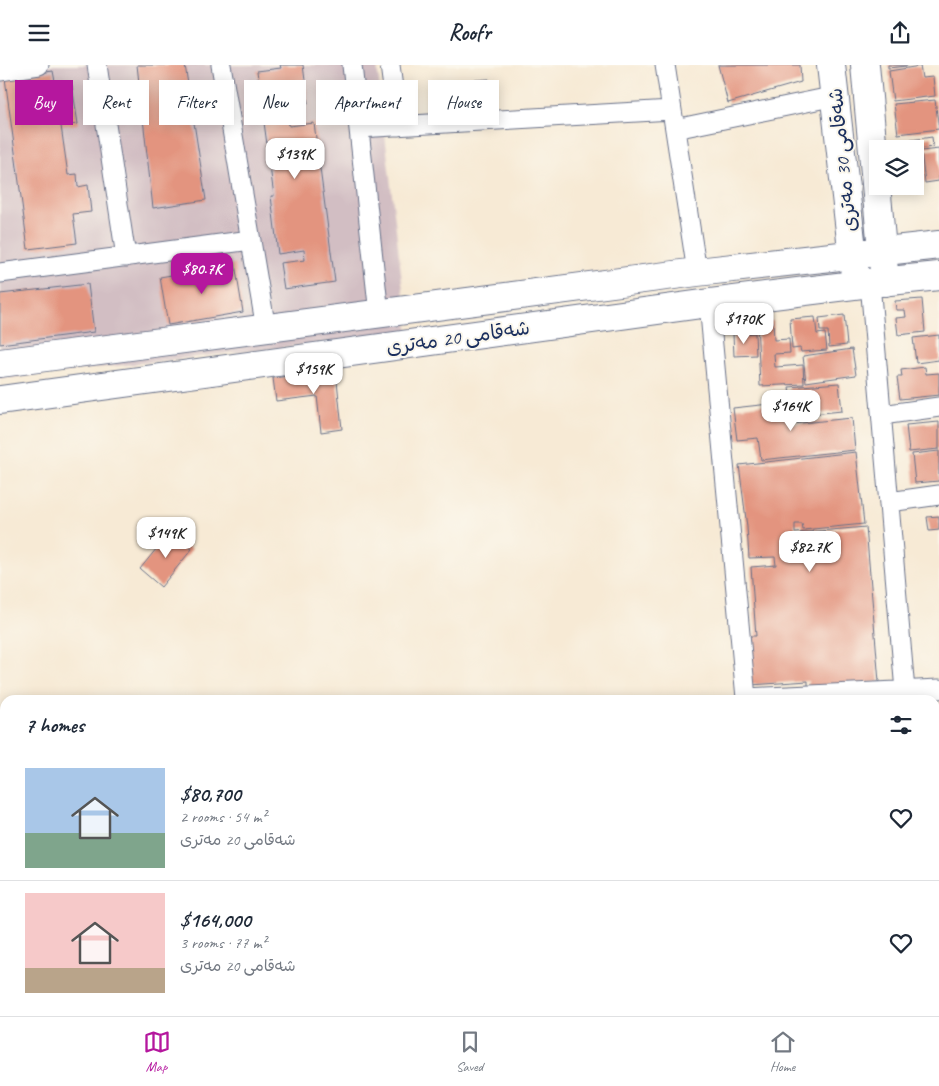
<!DOCTYPE html>
<html lang="en">
<head>
<meta charset="utf-8">
<style>
  :root { --surface:#fff; --page:#f6f6f7; --text:#1f2937; --muted:#747a83; --line:#e0e1e3; --accent:#b5179e }
  body { margin:0; font-family:Caveat,"Playpen Sans Arabic",sans-serif; background:var(--page); color:var(--text); height:100vh; display:flex; flex-direction:column; font-size:19px; white-space:nowrap }
  * { box-sizing:border-box; margin:0 }
  p { font-size:16px; color:var(--muted) }
  .icon { flex:none; width:28px; height:28px; fill:none; stroke:currentColor; stroke-width:2; stroke-linecap:round; stroke-linejoin:round }
  .map { position:relative; flex:1; overflow:hidden }
  .sheet { position:absolute; left:0px; top:630px; width:940px; height:321px; display:flex; flex-direction:column; background:var(--surface); border-radius:15px 15px 0 0; box-shadow:0 2px 12px #0003 }
  .sheet>* { flex:none }
  .banner { position:absolute; left:15px; top:15px; width:500px; height:45px; display:flex; gap:10px }
  .controls { position:absolute; left:869px; top:75px; display:grid; gap:10px }
  .controls a { display:grid; place-items:center; width:55px; height:55px; border-radius:0px; background:var(--surface); box-shadow:0 2px 12px #0003; font-size:25px }
  .price { position:absolute; translate:-50% -42px; padding:0 11px; border-radius:10px; background:#fff; color:#222; font-size:16px; line-height:32px; filter:drop-shadow(0 1px 2px #0008) }
  .price::after { content:''; position:absolute; left:50%; top:30px; width:15px; height:11px; margin-left:-8px; background:inherit; clip-path:polygon(0 0,100% 0,50% 100%) }
  .price.selected { background:var(--accent); color:#fff }
  ul { padding:0; list-style:none }
  li { display:flex; align-items:center; gap:15px; height:125px; padding:0 25px }
  li+li { border-top:1px solid var(--line) }
  li span { display:grid; place-items:center; flex:none; width:140px; height:100px; border-radius:0px; color:#555 }
  li>.icon { margin-inline-start:auto }
  span .icon { width:60px; height:60px; fill:#fffc; stroke-width:1 }
  li b { font-size:21px }
  h2 { display:flex; justify-content:space-between; align-items:center; height:60px; padding:0 25px; font-size:21px }
  .chip { padding:0 18px; border-radius:0px; background:var(--surface); box-shadow:0 2px 12px #0003; font-size:18px; line-height:45px }
  .chip.selected { background:var(--accent); color:#fff }
  header { display:flex; justify-content:space-between; align-items:center; height:65px; padding:0 25px; background:var(--surface); font-size:22px; font-weight:700 }
  .tab-bar { display:flex; justify-content:space-around; align-items:center; height:70px; border-top:1px solid var(--line); background:var(--surface); font-size:14px; color:var(--muted) }
  .tab-bar a { display:grid; justify-items:center; gap:2px }
  .tab-bar .selected { color:var(--accent) }
  .map>svg:first-child { display:block }
  .industrial { fill:#d2bec3 }
  .building { fill:#e3947f }
  .lines { fill:none; stroke-linecap:round; stroke-linejoin:round }
  .minor-casing { stroke:#687088; stroke-width:21 }
  .secondary-casing { stroke:#687088; stroke-width:30 }
  .primary-casing { stroke:#687088; stroke-width:30 }
  .minor { stroke:#fff; stroke-width:19 }
  .secondary { stroke:#fff; stroke-width:28 }
  .primary { stroke:#fff; stroke-width:28 }
  .labels { text-anchor:middle; stroke-width:4; stroke-linejoin:round; paint-order:stroke }
  .street-label { font-size:20px; fill:#1b2f5e; stroke:#fbf7ec }
</style>
</head>
<body>
<header><svg class="icon" aria-label="menu" viewBox="0 0 24 24"><path d="M4 6h16M4 12h16M4 18h16"/></svg>Roofr<svg class="icon" aria-label="share" viewBox="0 0 24 24"><path d="M12 15V3M7 8l5-5 5 5M5 13v7h14v-7"/></svg></header>
<div class="map">
<svg width="939" height="951" viewBox="0 0 939 951">
  <rect width="100%" height="100%" fill="#fbf7ec"/>
  <filter id="ink" filterUnits="userSpaceOnUse"><feTurbulence type="fractalNoise" baseFrequency=".02" numOctaves="2"/><feDisplacementMap in="SourceGraphic" scale="10" xChannelSelector="R" yChannelSelector="G"/><feConvolveMatrix kernelMatrix="1 2 1 2 8 2 1 2 1" color-interpolation-filters="sRGB"/></filter>
  <filter id="wash" filterUnits="userSpaceOnUse"><feTurbulence type="fractalNoise" baseFrequency=".0096" numOctaves="4" result="noise"/><feDisplacementMap in="SourceGraphic" scale="20" xChannelSelector="R" yChannelSelector="G"/><feGaussianBlur stdDeviation="1.12" result="paint"/><feColorMatrix in="noise" values="0 0 0 0 0 0 0 0 0 0 0 0 0 0 0 0 0 1.4 0 .05"/><feComposite in="paint" operator="in"/></filter>
  <g filter="url(#wash)">
    <rect width="100%" height="100%" fill="#f7ead5"/>
    <!-- industrial -->
    <path class="industrial" d="M0,0H377L408,268L0,314Z"/>
    <g id="blocks">
      <!-- building -->
      <path class="building" d="M137,0H185L206,135L153,143Z
        M280,0H303L308,39L286,42L289,61L314,58L335,217L284,224L280,198L305,195L304,185L278,189L271,131H274L257,6L281,3Z
        M718,0H800L801,17L728,38Z
        M888,0H907V1L888,3Z
        M920,1L922,13L933,12L935,31L893,36L889,6Z
        M53,6L56,22L72,20L78,59L61,61L68,110L77,109L78,122L88,120L91,147L73,149L77,178L28,184L5,13Z
        M489,14L491,35L447,38L446,17Z
        M935,35L939,64L898,69L894,39Z
        M932,72L933,82L915,84H905L904,76Z
        M939,84V116L925,118L921,86Z
        M235,199L243,247L168,260L160,212Z
        M88,219L94,267L0,279V229Z
        M922,234L925,267L898,270L896,253L906,252L905,245H896L895,236Z
        M844,250L847,280L829,282L828,266H820L819,253Z
        M815,252L817,269L825,268L827,285L801,287L800,283L792,284L790,254Z
        M773,256L774,275L789,274L790,288L774,289L775,302L803,300L804,319L760,321L757,257Z
        M755,268L756,290L734,291L733,269Z
        M939,270V295L916,298L913,273Z
        M852,284L856,310L806,317L803,291Z
        M925,302L926,309L939,308V330L900,334L897,312H902L901,305Z
        M336,306L342,364L321,367L317,331L276,336L273,313Z
        M839,318L842,346L792,351L789,322Z
        M788,337L791,359L852,353L855,385L761,395L758,373L737,375L733,343Z
        M939,357V384L909,387L906,360Z
        M939,386V416L915,418L912,389Z
        M856,387L864,459L803,465L802,459H795V468L866,462L879,617L808,623V616L751,620L747,571H756L751,502L776,500L775,492L749,493L747,462L739,400Z
        M939,451V465L929,466L927,452Z
        M170,467L192,484L161,522L140,504Z
        M935,716H939V750H935Z
        M935,763H939V776H935Z"/>
    </g>
  </g>
  <g filter="url(#ink)">
    <use href="#blocks" fill-opacity="0" stroke="#687088" stroke-width="1"/>
    <g class="lines">
      <!-- minor casing -->
      <g class="minor-casing">
        <path id="minor" d="M97,0L126,192
          M221,0L266,264
          M352,0L379,249
          M390,0L398,61
          M665,0L697,207
          M0,6L39,0
          M359,63L672,45
          M675,64L836,31
          M0,208L251,175
          M870,218L905,626
          M709,238L746,633L939,624
          M882,350L939,342
          M889,437L939,430"/>
      </g>
      <!-- secondary casing -->
      <g class="secondary-casing">
        <path id="secondary" d="M831,0L856,219
          M865,0L885,217"/>
      </g>
      <!-- primary casing -->
      <g class="primary-casing">
        <path id="primary" d="M0,298L697,207L939,180
          M0,335L709,238L870,218L939,211"/>
      </g>
      <!-- minor -->
      <use href="#minor" class="minor"/>
      <!-- secondary -->
      <use href="#secondary" class="secondary"/>
      <!-- primary -->
      <use href="#primary" class="primary"/>
    </g>
  </g>
  <g class="labels">
    <!-- street labels -->
    <g class="street-label">
      <text transform="translate(842 95) rotate(-96)" y="7">شەقامی 30 مەتری</text>
      <text transform="translate(458 272) rotate(-8)" y="7">شەقامی 20 مەتری</text>
    </g>
  </g>
</svg>
<div class="controls">
<a><svg class="icon" aria-label="layers" viewBox="0 0 24 24"><path d="M12 4l9 5-9 5-9-5zM3 14l9 5 9-5"/></svg></a>
</div>
<b class="price" style="left:295px;top:115px">$139K</b>
<b class="price selected" style="left:202px;top:230px">$80.7K</b>
<b class="price" style="left:744px;top:280px">$170K</b>
<b class="price" style="left:314px;top:330px">$159K</b>
<b class="price" style="left:791px;top:367px">$164K</b>
<b class="price" style="left:166px;top:494px">$149K</b>
<b class="price" style="left:810px;top:508px">$82.7K</b>
<div class="banner">
<a class="chip selected">Buy</a>
<a class="chip">Rent</a>
<a class="chip">Filters</a>
<a class="chip">New</a>
<a class="chip">Apartment</a>
<a class="chip">House</a>
</div>
<section class="sheet">
<h2>7 homes<svg class="icon" aria-label="filters" viewBox="0 0 24 24"><path d="M4 7h16M4 17h16"/><circle cx="9" cy="7" r="2"/><circle cx="15" cy="17" r="2"/></svg></h2>
<ul>
<li><span style="background:linear-gradient(#a9c7e8 65%,#7fa58c 0)"><svg class="icon" aria-label="home" viewBox="0 0 24 24"><path d="M3 11l9-7 9 7M6 9v11h12V9"/></svg></span><div><b>$80,700</b><p>2 rooms · 54 m²</p><p>شەقامی 20 مەتری</p></div><svg class="icon" aria-label="heart" viewBox="0 0 24 24"><path d="M12 20l-8-8c-3-5 5-10 8-4 3-6 11-1 8 4z"/></svg></li>
<li><span style="background:linear-gradient(#f6c9c9 75%,#b9a48a 0)"><svg class="icon" aria-label="home" viewBox="0 0 24 24"><path d="M3 11l9-7 9 7M6 9v11h12V9"/></svg></span><div><b>$164,000</b><p>3 rooms · 77 m²</p><p>شەقامی 20 مەتری</p></div><svg class="icon" aria-label="heart" viewBox="0 0 24 24"><path d="M12 20l-8-8c-3-5 5-10 8-4 3-6 11-1 8 4z"/></svg></li>
</ul>
</section>
</div>
<nav class="tab-bar">
<a class="selected"><svg class="icon" aria-label="map" viewBox="0 0 24 24"><path d="M3 6l6-2 6 2 6-2v14l-6 2-6-2-6 2zM9 4v14M15 6v14"/></svg>Map</a>
<a><svg class="icon" aria-label="saved" viewBox="0 0 24 24"><path d="M7 4h10v16l-5-4-5 4z"/></svg>Saved</a>
<a><svg class="icon" aria-label="home" viewBox="0 0 24 24"><path d="M3 11l9-7 9 7M6 9v11h12V9"/></svg>Home</a>
</nav>
</body>
</html>
